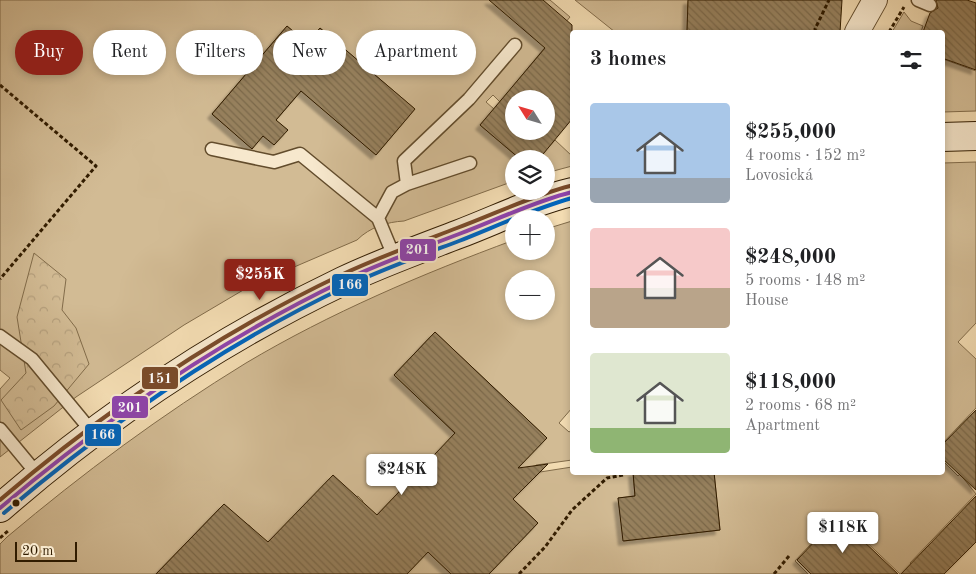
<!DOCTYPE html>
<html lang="en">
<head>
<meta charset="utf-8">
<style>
  :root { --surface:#fff; --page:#f6f6f6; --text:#202124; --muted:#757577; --accent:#8f2418 }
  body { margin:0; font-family:"Old Standard TT",serif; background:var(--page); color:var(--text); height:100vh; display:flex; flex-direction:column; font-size:19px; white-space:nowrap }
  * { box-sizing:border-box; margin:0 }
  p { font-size:16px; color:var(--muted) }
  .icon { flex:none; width:28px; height:28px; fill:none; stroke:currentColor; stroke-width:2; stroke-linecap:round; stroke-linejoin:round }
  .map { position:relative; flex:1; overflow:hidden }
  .side { position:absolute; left:570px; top:30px; width:375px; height:445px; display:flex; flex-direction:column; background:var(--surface); border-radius:5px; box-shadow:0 2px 8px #0003 }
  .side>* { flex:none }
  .hud { position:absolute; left:15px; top:30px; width:475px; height:45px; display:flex; gap:10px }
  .needle { width:32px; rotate:307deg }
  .tools { position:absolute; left:505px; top:90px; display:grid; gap:10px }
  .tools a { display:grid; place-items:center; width:50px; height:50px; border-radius:50%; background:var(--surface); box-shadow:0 2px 8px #0003; font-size:25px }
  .scale { position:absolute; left:15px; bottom:12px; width:62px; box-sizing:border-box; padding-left:5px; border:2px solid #311c00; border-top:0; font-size:14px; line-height:18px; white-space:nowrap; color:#311c00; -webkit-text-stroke:4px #f7e8cd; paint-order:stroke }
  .price { position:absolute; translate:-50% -42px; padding:0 11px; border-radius:5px; background:#fff; color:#222; font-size:16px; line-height:32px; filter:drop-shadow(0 1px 2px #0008) }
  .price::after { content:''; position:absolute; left:50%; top:30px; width:15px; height:11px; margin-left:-8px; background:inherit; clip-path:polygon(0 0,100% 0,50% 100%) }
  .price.active { background:var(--accent); color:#fff }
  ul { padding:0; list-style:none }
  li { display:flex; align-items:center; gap:15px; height:125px; padding:0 20px }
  li span { display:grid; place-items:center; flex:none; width:140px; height:100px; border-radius:5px; color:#555 }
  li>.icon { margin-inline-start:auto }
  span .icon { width:60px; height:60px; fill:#fffc; stroke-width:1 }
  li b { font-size:21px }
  h2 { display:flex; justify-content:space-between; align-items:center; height:60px; padding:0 20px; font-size:21px }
  .tag { padding:0 18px; border-radius:22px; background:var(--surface); box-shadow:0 2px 8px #0003; font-size:18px; line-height:45px }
  .tag.active { background:var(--accent); color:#fff }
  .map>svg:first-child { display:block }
  .green { fill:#d2bb94; stroke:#826c4a; fill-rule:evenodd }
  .forest { fill:url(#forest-crowns); stroke:#826c4a }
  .building { fill:url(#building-back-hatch); stroke:#311c00; fill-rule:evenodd; filter:url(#shadow) }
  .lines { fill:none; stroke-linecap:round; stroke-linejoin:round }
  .lane-casing { stroke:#624c2c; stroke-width:15 }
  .street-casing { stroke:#624c2c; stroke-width:26 }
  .secondary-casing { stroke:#311c00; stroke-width:30 }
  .path { stroke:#311c00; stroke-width:3; stroke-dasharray:4 2.5; stroke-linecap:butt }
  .lane { stroke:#f7e8cd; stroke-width:12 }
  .street { stroke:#f7e8cd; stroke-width:24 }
  .secondary { stroke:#f7e8cd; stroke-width:28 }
  .bus-1-casing { stroke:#f7e8cd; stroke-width:8 }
  .bus-2-casing { stroke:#f7e8cd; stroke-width:8 }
  .bus-3-casing { stroke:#f7e8cd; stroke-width:8 }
  .bus-1 { stroke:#8e44ad; stroke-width:4 }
  .bus-2 { stroke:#0065bd; stroke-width:4 }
  .bus-3 { stroke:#7a4b2a; stroke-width:4 }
  .bus-dot { fill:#311c00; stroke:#f7e8cd; stroke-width:2 }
  .line-badge { stroke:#f7e8cd; stroke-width:2 }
  .badge-label { font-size:14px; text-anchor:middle; font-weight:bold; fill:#fff }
</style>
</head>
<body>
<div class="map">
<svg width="976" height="574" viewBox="0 0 976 574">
  <defs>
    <pattern id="forest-crowns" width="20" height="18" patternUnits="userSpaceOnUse" patternTransform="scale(1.25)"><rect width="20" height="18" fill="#d2bb94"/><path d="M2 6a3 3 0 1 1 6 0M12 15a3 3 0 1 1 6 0" fill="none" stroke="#b5a07e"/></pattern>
    <pattern id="building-back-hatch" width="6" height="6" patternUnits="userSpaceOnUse" patternTransform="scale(1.25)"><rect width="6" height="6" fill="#96805d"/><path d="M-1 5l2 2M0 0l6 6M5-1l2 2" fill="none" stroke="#7b684a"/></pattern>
    <filter id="shadow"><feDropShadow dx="-4.5" dy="4.5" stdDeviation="1" flood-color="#0004"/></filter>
  </defs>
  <rect width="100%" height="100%" fill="#f3dcb2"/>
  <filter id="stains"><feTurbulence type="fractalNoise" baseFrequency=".004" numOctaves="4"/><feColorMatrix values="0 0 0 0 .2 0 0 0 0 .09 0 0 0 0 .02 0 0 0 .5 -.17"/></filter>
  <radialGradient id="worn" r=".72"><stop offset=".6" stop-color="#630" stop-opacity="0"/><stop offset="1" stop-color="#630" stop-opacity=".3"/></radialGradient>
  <!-- green -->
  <path class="green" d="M0,0H550L570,17L500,102L493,95L486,102L494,109L480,125L520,159H514V181L404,221C387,222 370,227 357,240L250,286L184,325L76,397L0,457V389L10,378L0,370ZM287,26L307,43L320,28L328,35L327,61L252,148L212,114ZM342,47L415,109L376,155L303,92Z
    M575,0H688L687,32H615Z
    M904,12L911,21L923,26L921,32H892Z
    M943,59L976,71V111L943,112Z
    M555,140L572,156V166L546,173V159H538Z
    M976,162V323L958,342L976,359V408L943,443V163Z
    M572,221V408L559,423L569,432L572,430V460L536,465L502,499L508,504L540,472L572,467V472L633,473L635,496L618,498L624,541L720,530L714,473L942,472L943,461L958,476L960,474L976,494L910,563L919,572L917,574H900L838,515L795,561L808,574H489L538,523L515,501L506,510L465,469L547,438L435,332L394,375L463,441L442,447L375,517L361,504L363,501L358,496L266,545L249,525L247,526L224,504L156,574H0V544L7,537C83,473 161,415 246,363C330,313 422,274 514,240V251H546V229ZM514,279H546V311H514Z
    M428,552L451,574H407Z"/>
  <!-- forest -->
  <path class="forest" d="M34,253L66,279L62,310L76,328L89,364L54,406L21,430L1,400L26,373L17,317Z"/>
  <!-- building -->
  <path class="building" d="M489,0H543L572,25V119L539,159H520L480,125L545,48ZM514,99H546V131H514Z
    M688,0H842L840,32H687Z
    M936,0H967L976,3V70L942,58V32H923L930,13L938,8Z
    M287,26L307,43L320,28L415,109L376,155L301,91L276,120L288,130L274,145L263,136L252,149L212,114Z
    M435,332L547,438L518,468L548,464L513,499L538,523L489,574H451L428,552L407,574H156L224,504L268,542L333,475L377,515L455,433L394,375Z
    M976,410V490L942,458V445Z
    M633,472H714L720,530L623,541L618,498L635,496Z
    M976,496V542L944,574H901Z
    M838,517L898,574H811L797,560Z"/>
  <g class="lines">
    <!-- lane casing -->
    <g class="lane-casing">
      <path id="lane" d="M918,0L930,5
        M212,149L274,162L300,154L378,218L395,259
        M407,184L404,161L469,99L515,45
        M378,218L392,192L407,184L470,163
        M0,336L32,359L93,433
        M0,429L38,475"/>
    </g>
    <!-- street casing -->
    <g class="street-casing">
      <path id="street" d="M857,32L875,0"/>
    </g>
    <!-- secondary casing -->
    <g class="secondary-casing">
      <path id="secondary" d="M942,137L976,136
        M0,508C103,418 219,340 343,281C381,263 420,249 459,234C496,220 534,201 572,192"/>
    </g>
    <!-- path -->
    <path class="path" d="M816,32L815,29L829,0
      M889,32L904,7
      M0,85L96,166L0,279
      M0,538L9,530
      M519,574L545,547L572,510L607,478L623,475
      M774,574L789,556"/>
    <!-- lane -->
    <use href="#lane" class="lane"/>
    <!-- street -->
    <use href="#street" class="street"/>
    <!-- secondary -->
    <use href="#secondary" class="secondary"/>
    <!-- bus-1 casing -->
    <g class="bus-1-casing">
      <path id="bus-1" d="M0,508C105,419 218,341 343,281C380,263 420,249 459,234C496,220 533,202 572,192"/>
    </g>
    <!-- bus-2 casing -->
    <g class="bus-2-casing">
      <path id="bus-2" d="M4,513C109,424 222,345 347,286C383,269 422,255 459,241C497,226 533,209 572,198"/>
    </g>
    <!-- bus-3 casing -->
    <g class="bus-3-casing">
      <path id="bus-3" d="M0,500C104,411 217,334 341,275C379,257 418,243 457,228C495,214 531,196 570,186"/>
    </g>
    <!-- bus-1 -->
    <use href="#bus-1" class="bus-1"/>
    <!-- bus-2 -->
    <use href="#bus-2" class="bus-2"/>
    <!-- bus-3 -->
    <use href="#bus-3" class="bus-3"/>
  </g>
  <!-- markers -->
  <circle class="bus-dot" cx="16" cy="503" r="4.5"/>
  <g class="line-badge">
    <rect x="399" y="238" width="38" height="24" rx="5" fill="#8e44ad"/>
    <rect x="331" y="273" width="38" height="24" rx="5" fill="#0065bd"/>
    <rect x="141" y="366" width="38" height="24" rx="5" fill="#7a4b2a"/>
    <rect x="111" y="395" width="38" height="24" rx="5" fill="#8e44ad"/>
    <rect x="84" y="423" width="38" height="24" rx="5" fill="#0065bd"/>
  </g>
  <g class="badge-label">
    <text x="418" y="254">201</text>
    <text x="350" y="289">166</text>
    <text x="160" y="383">151</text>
    <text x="130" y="412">201</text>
    <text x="103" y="439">166</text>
  </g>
  <rect width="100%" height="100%" filter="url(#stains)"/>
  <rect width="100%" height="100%" fill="url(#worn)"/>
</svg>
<div class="tools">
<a><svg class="needle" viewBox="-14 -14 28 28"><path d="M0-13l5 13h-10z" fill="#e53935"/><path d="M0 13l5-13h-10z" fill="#757577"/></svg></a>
<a><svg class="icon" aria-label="layers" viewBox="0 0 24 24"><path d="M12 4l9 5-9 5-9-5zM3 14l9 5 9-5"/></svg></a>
<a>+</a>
<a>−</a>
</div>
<div class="scale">20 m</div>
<b class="price active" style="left:260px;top:301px">$255K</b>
<b class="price" style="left:402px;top:496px">$248K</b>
<b class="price" style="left:843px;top:554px">$118K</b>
<div class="hud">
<a class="tag active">Buy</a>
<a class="tag">Rent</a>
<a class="tag">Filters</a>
<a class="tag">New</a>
<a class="tag">Apartment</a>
</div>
<section class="side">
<h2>3 homes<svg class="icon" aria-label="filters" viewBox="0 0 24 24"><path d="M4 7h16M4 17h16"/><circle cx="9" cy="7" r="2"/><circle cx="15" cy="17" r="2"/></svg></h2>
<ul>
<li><span style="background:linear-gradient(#a9c7e8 75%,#9aa5b1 0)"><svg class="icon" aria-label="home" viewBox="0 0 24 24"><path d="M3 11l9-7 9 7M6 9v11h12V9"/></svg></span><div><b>$255,000</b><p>4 rooms · 152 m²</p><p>Lovosická</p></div></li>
<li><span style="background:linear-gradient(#f6c9c9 60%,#b9a48a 0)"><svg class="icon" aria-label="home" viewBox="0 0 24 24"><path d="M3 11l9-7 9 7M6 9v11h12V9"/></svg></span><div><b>$248,000</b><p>5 rooms · 148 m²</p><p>House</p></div></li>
<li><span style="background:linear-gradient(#dfe7d0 75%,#8fb573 0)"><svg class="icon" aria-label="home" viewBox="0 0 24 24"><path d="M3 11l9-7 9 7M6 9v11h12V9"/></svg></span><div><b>$118,000</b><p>2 rooms · 68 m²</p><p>Apartment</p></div></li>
</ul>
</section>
</div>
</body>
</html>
